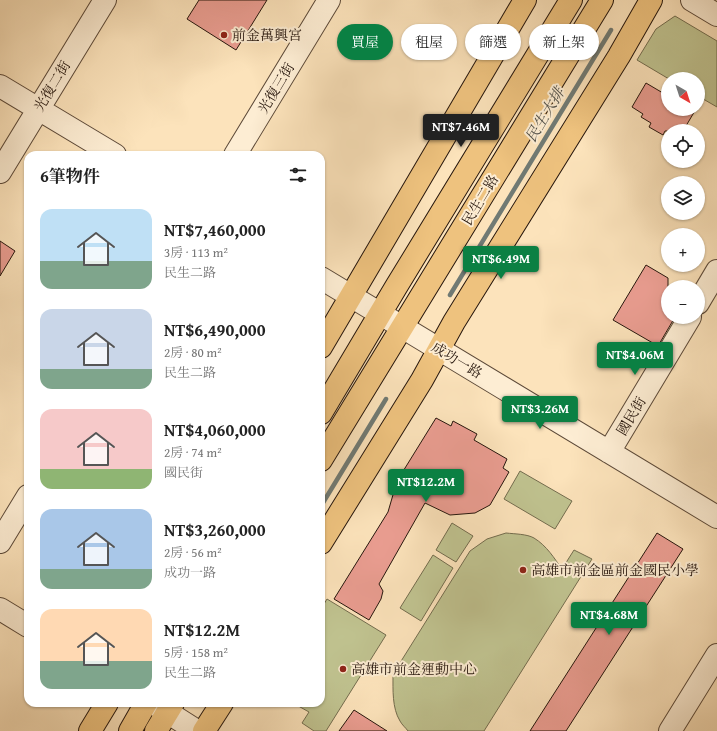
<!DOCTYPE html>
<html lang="zh-TW">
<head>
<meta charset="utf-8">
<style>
  :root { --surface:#fff; --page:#f6f6f6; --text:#222; --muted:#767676; --accent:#0b8043 }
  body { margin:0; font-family:"Gentium Book Plus","Noto Serif TC",serif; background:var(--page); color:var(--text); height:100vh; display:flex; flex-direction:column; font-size:15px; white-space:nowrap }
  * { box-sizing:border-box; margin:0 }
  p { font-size:13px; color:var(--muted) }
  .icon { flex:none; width:22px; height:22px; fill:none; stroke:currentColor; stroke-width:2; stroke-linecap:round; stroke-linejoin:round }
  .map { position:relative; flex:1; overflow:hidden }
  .sheet { position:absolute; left:24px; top:151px; width:301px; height:556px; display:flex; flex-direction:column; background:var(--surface); border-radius:12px; box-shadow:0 1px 3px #0004 }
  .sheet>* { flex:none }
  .hud { position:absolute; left:337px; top:24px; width:320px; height:36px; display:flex; gap:8px }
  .needle { width:26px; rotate:141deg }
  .fabs { position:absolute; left:661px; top:72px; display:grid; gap:8px }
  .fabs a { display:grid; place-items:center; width:44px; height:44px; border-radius:50%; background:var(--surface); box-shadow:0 1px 3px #0004; font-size:20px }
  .price { position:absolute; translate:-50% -34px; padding:0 9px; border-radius:4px; background:var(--accent); color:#fff; font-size:13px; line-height:26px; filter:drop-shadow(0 1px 2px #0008) }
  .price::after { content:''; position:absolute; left:50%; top:24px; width:12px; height:9px; margin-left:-6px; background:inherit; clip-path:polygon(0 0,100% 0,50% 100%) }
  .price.active { background:#222; color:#fff }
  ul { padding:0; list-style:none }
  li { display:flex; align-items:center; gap:12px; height:100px; padding:0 16px }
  li span { display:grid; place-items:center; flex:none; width:112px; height:80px; border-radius:12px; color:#555 }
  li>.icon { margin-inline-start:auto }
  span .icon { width:48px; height:48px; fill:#fffc; stroke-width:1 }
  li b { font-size:17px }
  h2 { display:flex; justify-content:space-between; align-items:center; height:48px; padding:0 16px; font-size:17px }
  .pill { padding:0 14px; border-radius:18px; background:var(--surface); box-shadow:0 1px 3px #0004; font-size:14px; line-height:36px }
  .pill.active { background:var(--accent); color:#fff }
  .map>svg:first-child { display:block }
  .green { fill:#c0c390; stroke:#736c4e }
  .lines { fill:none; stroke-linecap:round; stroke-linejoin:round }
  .stream { stroke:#707a74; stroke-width:4.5 }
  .building { fill:#ea9d91; stroke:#26160d }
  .minor-casing { stroke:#5c4938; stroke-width:24 }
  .major-casing { stroke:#26160d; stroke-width:24 }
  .minor { stroke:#fdedd3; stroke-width:22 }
  .major { stroke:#eec27e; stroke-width:22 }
  .poi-dot { fill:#8f2418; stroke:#fdedd3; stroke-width:1.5 }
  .labels { text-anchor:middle; stroke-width:4; stroke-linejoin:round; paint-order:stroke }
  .poi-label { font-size:14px; fill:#26160d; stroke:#fdedd3; text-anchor:start }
  .street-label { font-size:14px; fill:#26160d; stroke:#fdedd3 }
  .water-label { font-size:15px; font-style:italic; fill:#515049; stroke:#fdedd3 }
</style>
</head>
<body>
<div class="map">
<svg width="717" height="731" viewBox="0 0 717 731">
  <rect width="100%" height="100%" fill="#fce3bb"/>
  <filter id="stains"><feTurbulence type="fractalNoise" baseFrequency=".005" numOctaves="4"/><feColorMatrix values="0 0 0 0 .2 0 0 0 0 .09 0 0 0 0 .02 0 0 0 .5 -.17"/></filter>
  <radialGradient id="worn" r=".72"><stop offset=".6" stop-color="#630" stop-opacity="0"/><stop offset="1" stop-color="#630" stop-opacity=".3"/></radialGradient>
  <!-- green -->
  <path class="green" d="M675,16L717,41V107L698,96V79H669L637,60L656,29Z
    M520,471L572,501L555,529L504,499Z
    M452,523L473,536L456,562L436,550Z
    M506,533C515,534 527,534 534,538C547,546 554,558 562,569L574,550L592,559L484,731H408C406,728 402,725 400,721C392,708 393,690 393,674L470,551L487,539Z
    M433,555L453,568L421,621L400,608Z
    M327,599L386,635L326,731H314L302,723L309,712L293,703H321V609Z"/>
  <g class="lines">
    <!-- stream -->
    <path class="stream" d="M450,295L611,30
      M321,506L386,399"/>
  </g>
  <!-- building -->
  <path class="building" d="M199,0H267L236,50L187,19Z
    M646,83L668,96V109H696L683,131H665L663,135L649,127L651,123L641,117L643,114L632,107Z
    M0,241L15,251L0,276Z
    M646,265L668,278V317H675L658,346L613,320Z
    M436,418L451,426L453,421L477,434L474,440L507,459L503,468L509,472L490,505L475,513L450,515L425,503L379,584L383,591L381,599L369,620L334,599L388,512L397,481Z
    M657,533L683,549L566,731H530Z
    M354,710L387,731H339Z"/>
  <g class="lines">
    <!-- minor casing -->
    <g class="minor-casing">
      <path id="minor" d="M692,0L717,15
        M0,86L115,155
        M235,155L329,0
        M0,172L105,0
        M321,278L717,517
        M698,303L717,271
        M609,452L690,317
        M0,542L28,496
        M0,609L28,626
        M153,703L197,731
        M670,731L717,655"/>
    </g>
    <!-- major casing -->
    <g class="major-casing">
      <path id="major" d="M321,347L525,0
        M321,413L396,287L571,0
        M321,460L602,0
        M321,543L422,380L454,322L619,56L651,0
        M90,731L107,703
        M130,731L146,703
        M156,731L173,703
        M204,731L222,703"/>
    </g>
    <!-- minor -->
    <use href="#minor" class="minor"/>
    <!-- major -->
    <use href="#major" class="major"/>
  </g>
  <!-- markers -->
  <g class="poi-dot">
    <circle cx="224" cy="35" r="4"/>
    <circle cx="523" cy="570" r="4"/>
    <circle cx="343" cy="669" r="4"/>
  </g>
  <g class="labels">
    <!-- poi labels -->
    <g class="poi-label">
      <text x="232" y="40">前金萬興宮</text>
      <text x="531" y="575">高雄市前金區前金國民小學</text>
      <text x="351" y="674">高雄市前金運動中心</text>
    </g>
    <!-- street labels -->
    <g class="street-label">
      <text transform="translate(52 86) rotate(-59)" y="5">光復二街</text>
      <text transform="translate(276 88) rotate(-59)" y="5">光復三街</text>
      <text transform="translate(480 200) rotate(-59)" y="5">民生二路</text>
      <text transform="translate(457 360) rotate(31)" y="5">成功一路</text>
      <text transform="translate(631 416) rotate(-59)" y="5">國民街</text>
    </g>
    <!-- water labels -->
    <g class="water-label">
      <text transform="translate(545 115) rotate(-59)" y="5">民生大排</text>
    </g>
  </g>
  <rect width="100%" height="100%" filter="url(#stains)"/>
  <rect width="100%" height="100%" fill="url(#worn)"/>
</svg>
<div class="fabs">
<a><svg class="needle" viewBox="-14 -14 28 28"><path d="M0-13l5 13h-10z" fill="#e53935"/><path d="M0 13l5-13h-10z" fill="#767676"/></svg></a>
<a><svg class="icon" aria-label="locate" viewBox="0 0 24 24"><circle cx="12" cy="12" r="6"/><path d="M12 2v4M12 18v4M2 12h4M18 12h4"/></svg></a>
<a><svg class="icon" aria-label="layers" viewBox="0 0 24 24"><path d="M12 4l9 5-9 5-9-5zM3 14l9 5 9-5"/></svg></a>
<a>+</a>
<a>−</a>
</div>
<b class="price active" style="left:461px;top:148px">NT$7.46M</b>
<b class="price" style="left:501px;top:280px">NT$6.49M</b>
<b class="price" style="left:635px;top:376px">NT$4.06M</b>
<b class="price" style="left:540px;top:430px">NT$3.26M</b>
<b class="price" style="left:426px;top:503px">NT$12.2M</b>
<b class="price" style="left:609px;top:636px">NT$4.68M</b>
<div class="hud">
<a class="pill active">買屋</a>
<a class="pill">租屋</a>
<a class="pill">篩選</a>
<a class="pill">新上架</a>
</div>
<section class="sheet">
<h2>6筆物件<svg class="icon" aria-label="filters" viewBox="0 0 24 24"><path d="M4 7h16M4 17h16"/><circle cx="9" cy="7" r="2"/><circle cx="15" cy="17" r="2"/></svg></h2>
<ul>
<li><span style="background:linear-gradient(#bfe0f5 65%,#7fa58c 0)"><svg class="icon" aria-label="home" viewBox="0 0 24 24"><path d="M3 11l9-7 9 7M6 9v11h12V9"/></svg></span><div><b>NT$7,460,000</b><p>3房 · 113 m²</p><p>民生二路</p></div></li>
<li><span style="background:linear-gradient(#c9d6e8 75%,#7fa58c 0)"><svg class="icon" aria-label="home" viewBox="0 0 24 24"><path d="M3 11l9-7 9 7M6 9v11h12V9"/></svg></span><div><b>NT$6,490,000</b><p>2房 · 80 m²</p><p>民生二路</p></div></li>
<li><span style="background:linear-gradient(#f6c9c9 75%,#8fb573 0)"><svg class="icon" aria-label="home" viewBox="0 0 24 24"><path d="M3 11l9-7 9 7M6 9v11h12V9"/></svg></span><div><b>NT$4,060,000</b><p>2房 · 74 m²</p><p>國民街</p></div></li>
<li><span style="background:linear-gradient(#a9c7e8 75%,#7fa58c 0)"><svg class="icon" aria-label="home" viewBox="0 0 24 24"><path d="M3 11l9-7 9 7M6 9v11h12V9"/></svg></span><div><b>NT$3,260,000</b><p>2房 · 56 m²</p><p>成功一路</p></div></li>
<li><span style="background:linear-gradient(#ffd9b3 65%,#7fa58c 0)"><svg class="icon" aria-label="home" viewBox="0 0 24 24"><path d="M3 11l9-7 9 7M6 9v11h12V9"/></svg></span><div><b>NT$12.2M</b><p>5房 · 158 m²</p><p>民生二路</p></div></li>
</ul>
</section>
</div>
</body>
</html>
